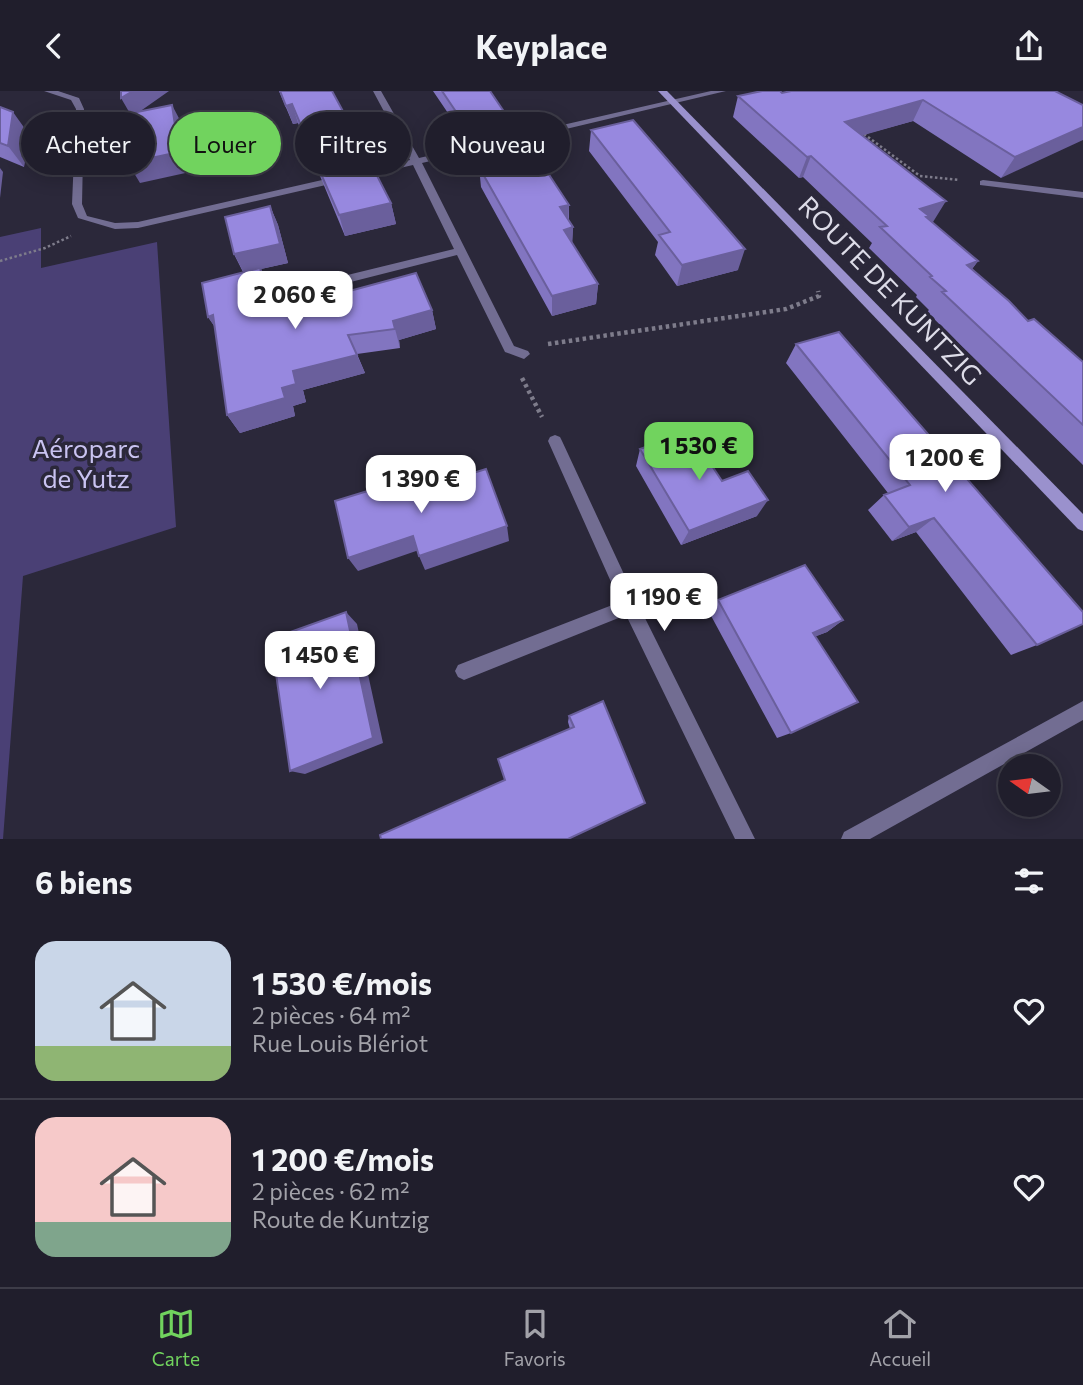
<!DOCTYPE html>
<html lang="fr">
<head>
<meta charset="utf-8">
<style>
  :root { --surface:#201e2c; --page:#282734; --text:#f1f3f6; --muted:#a2a2a9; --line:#3d3c48; --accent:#71d35e }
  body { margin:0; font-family:Commissioner,sans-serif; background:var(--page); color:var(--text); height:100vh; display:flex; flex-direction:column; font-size:26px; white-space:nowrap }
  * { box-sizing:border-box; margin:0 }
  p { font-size:23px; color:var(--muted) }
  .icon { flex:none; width:38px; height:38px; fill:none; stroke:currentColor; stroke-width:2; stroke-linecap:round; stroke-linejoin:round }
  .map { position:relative; height:748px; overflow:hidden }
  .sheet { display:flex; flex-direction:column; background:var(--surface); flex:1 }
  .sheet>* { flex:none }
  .banner { position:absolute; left:21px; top:21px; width:700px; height:63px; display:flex; gap:14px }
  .needle { width:46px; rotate:284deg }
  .fabs { position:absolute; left:998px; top:663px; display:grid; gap:14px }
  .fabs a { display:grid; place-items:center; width:63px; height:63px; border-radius:50%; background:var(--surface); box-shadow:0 4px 18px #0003,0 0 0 2px var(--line); font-size:35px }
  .price { position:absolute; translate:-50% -60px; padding:0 16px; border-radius:14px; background:#fff; color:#222; font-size:23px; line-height:46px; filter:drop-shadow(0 2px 4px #0008) }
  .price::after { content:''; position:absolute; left:50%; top:42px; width:21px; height:16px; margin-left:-10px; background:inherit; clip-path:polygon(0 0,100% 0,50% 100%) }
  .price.on { background:var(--accent); color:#111 }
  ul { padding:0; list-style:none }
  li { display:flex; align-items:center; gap:21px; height:175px; padding:0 35px }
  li+li { border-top:2px solid var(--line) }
  li span { display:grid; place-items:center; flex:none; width:196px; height:140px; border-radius:21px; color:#555 }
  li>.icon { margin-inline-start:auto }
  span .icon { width:84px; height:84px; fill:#fffc; stroke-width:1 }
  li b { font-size:30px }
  h2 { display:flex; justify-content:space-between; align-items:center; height:84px; padding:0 35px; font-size:30px }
  .pill { padding:0 24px; border-radius:32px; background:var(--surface); box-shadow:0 4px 18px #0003,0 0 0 2px var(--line); font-size:24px; line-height:63px }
  .pill.on { background:var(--accent); color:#111 }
  header { display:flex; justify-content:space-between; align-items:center; height:91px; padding:0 35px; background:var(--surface); font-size:32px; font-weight:700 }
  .tabs { display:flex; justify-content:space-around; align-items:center; height:98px; border-top:2px solid var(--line); background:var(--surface); font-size:19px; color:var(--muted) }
  .tabs a { display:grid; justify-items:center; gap:4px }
  .tabs .on { color:var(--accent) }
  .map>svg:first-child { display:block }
  .green { fill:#4a4075 }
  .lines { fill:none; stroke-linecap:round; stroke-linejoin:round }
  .path-far1 { stroke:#7e7c8b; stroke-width:2.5; stroke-dasharray:2.5 2.5; stroke-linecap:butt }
  .path { stroke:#7e7c8b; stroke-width:4.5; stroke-dasharray:3.5 3.5; stroke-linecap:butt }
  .street { fill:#726d92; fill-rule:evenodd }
  .secondary { fill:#9a91cd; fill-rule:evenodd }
  .wall { fill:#8275c0 }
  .shaded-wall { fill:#6a5f9c }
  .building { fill:#9788df; stroke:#6a5f9c; stroke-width:2 }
  .labels { text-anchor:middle; stroke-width:7; stroke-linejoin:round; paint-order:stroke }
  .street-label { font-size:26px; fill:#dddce8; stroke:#2b283a }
  .park-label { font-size:26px; fill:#c9c3f1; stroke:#2b283a }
</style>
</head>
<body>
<header><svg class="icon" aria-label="back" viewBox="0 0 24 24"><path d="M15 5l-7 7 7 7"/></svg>Keyplace<svg class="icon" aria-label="share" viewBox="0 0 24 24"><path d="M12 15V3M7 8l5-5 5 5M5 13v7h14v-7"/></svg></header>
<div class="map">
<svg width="1083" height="748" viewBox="0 0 1083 748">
  <rect width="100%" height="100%" fill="#2b283a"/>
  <!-- green -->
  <path class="green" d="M41,137V177L157,151L176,436L23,485L3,748H0V146Z"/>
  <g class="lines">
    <!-- path-far1 -->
    <path class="path-far1" d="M860,40L920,85L959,89
      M0,170L45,157L71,145"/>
    <!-- path -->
    <path class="path" d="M548,253L786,218L819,205L818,200
      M522,287L542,326"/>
    <!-- street -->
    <path class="street" d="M44,0H58L79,7L84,18L82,113L87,125L115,132L138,131L410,69L373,0H381L419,67L711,0H726L422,72L514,255L528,260L530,263L524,268L505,261L457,164L327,197L321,193L327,189L454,158L413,74L138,137L115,138L78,127L72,113L76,18L71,9Z
      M983,89L1083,101V107L980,94V90Z
      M555,344L560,346L562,350L636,509L755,748H735L626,524L464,589L458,586L455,580L458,574L620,511L548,350L550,346Z
      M1083,610V629L870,748H841L844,741Z"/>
    <!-- secondary -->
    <path class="secondary" d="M658,0H667L1083,423V440L1078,438Z"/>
  </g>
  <!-- wall -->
  <path class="wall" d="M279,0H332L365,66L391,112L396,133L345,145L298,32L293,33Z
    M433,0H490L509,33L569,114V130L573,136L572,152L598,193L596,213L552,225L481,96L479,76L481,75L480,70L475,62L474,52L469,53Z
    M738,5L1083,14L1001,87L913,30L862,44L933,131H932L978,170L972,178L1028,230L1083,271V374L927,221L929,219L916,206L917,204L869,157L872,152L803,86L799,87L733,26Z
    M0,16L28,42L24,76L0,66Z
    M591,39L738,179L677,195L655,164L658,151L589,60Z
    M270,115L278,134L288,172L261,178L270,196L276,220L432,219L436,238L399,249L400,257L357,263L365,282L303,299L306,311L293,315L295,325L240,342L227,324L215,236L208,226L243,181L234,163Z
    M839,241L1037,554L1011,564L916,441L892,450L868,419L884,404L888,402L786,272L796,253Z
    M640,358L722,390L757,425L681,454L636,375Z
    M718,509L843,529L827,541L816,545L791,642L777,647L709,521Z
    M569,625L645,712L505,689L570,638L568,631Z"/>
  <!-- shaded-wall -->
  <path class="shaded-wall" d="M133,0H169L132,26L121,7Z
    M923,9L913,30L836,52L845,31Z
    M292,13L298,32L293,33L286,15Z
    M172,14L182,33L190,81L140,92L128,72L130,71L124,62Z
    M13,21L28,42L24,76L8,55Z
    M509,28L510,44L473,42L474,52L469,53L467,37Z
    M1083,36V49L1001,87L1015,66Z
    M363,57L368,76H318L321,87L315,68Z
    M811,65L803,86L799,87L807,66Z
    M0,77L3,81L0,107Z
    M946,110L933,131L924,133L920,118Z
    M391,112L396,133L345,145L339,124Z
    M569,114L568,135L560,116Z
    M270,115L278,134L288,172L261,178L270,196L282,240L244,182L234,163Z
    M573,136L572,157L564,139Z
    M745,158L738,179L677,195L682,174Z
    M978,170L963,190L967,174Z
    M598,193L596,213L552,225V205Z
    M432,219L436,238L399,249L400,257L393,230Z
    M213,224L221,245L208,226Z
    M357,264L365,282L303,299L306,311L293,315L295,325L240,342L227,324L282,297L293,280Z
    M768,409L757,425L681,454L689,440Z
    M934,427L916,441L892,450L909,436Z
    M507,435L509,450L425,479L419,465Z
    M413,445L419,459L358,480L348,467Z
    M346,521L357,533L383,652L305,683L290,680Z
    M843,529L827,541L799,552L813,542Z"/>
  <!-- building -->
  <path class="building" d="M121,0H133L121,7Z
    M280,0H332L363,57L315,68L292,13L286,15Z
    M442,0H490L509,28L467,37Z
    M762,0H780L782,2L791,0H1055L1083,14V36L1015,66L923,9L845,31L946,110L920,118L929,125L926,126L978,170L967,174L1009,210L1028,230L1034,228L1083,271V334L942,201L946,200L930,186L932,185L880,136L887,135L811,65L807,66L738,5Z
    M172,14L179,61L128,72L127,62H124L122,24Z
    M0,16L13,21L8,55L0,52Z
    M633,29L745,158L682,174L659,144L670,141L591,39Z
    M515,32L569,114L560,116L573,136L564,139L598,193L552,205L479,76L485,74L480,65L488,64L473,42Z
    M367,65L391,112L339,124L318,76Z
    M270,115L280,153L234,163L225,126Z
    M260,177L272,221L416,182L432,219L393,230L395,238L348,244L357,264L293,280L296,293L282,297L285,307L227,324L213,224L208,226L202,192Z
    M839,241L1083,521V533L1037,554L934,427L909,436L884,404L910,394L796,253Z
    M689,340L722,390L748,380L768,409L689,440L640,358Z
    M486,378L507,435L419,465L413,445L348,467L335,410L397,391L402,404Z
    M805,474L843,529L813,542L858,611L791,642L718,509Z
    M346,521L373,647L290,680L271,548Z
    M603,610L645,712L568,748H381L380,744L505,689L498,668L574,636L569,625Z"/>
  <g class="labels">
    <!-- street labels -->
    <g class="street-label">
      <text transform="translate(890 200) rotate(46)" y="9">ROUTE DE KUNTZIG</text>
    </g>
    <!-- park labels -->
    <g class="park-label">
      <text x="86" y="367">Aéroparc<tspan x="86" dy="30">de Yutz</tspan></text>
    </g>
  </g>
</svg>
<div class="fabs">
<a><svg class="needle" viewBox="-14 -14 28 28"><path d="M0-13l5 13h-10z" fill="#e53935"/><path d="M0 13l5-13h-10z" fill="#a2a2a9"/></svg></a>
</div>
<b class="price" style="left:295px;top:240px">2 060 €</b>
<b class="price on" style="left:699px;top:391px">1 530 €</b>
<b class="price" style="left:945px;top:403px">1 200 €</b>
<b class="price" style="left:421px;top:424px">1 390 €</b>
<b class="price" style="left:664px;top:542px">1 190 €</b>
<b class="price" style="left:320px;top:600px">1 450 €</b>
<div class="banner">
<a class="pill">Acheter</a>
<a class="pill on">Louer</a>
<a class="pill">Filtres</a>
<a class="pill">Nouveau</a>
</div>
</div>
<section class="sheet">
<h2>6 biens<svg class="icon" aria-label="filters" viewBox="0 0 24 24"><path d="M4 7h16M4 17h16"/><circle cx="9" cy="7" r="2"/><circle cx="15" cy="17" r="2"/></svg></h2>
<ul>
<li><span style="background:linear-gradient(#c9d6e8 75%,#8fb573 0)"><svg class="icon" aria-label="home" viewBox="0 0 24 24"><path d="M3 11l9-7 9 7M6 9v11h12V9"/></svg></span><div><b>1 530 €/mois</b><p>2 pièces · 64 m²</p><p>Rue Louis Blériot</p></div><svg class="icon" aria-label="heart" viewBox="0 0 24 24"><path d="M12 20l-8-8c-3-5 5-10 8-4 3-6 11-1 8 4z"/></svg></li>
<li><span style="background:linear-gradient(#f6c9c9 75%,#7fa58c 0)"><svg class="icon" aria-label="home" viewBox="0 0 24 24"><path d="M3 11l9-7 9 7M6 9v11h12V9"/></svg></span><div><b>1 200 €/mois</b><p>2 pièces · 62 m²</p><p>Route de Kuntzig</p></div><svg class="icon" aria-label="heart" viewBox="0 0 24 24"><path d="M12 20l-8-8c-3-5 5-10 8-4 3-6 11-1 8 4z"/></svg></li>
</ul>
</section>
<nav class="tabs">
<a class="on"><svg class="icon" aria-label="map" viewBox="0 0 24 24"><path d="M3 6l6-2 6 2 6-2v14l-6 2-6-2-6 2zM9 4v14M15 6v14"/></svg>Carte</a>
<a><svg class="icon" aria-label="saved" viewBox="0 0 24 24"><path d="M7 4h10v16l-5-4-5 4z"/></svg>Favoris</a>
<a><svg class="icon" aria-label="home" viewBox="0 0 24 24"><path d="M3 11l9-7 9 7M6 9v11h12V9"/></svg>Accueil</a>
</nav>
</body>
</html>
